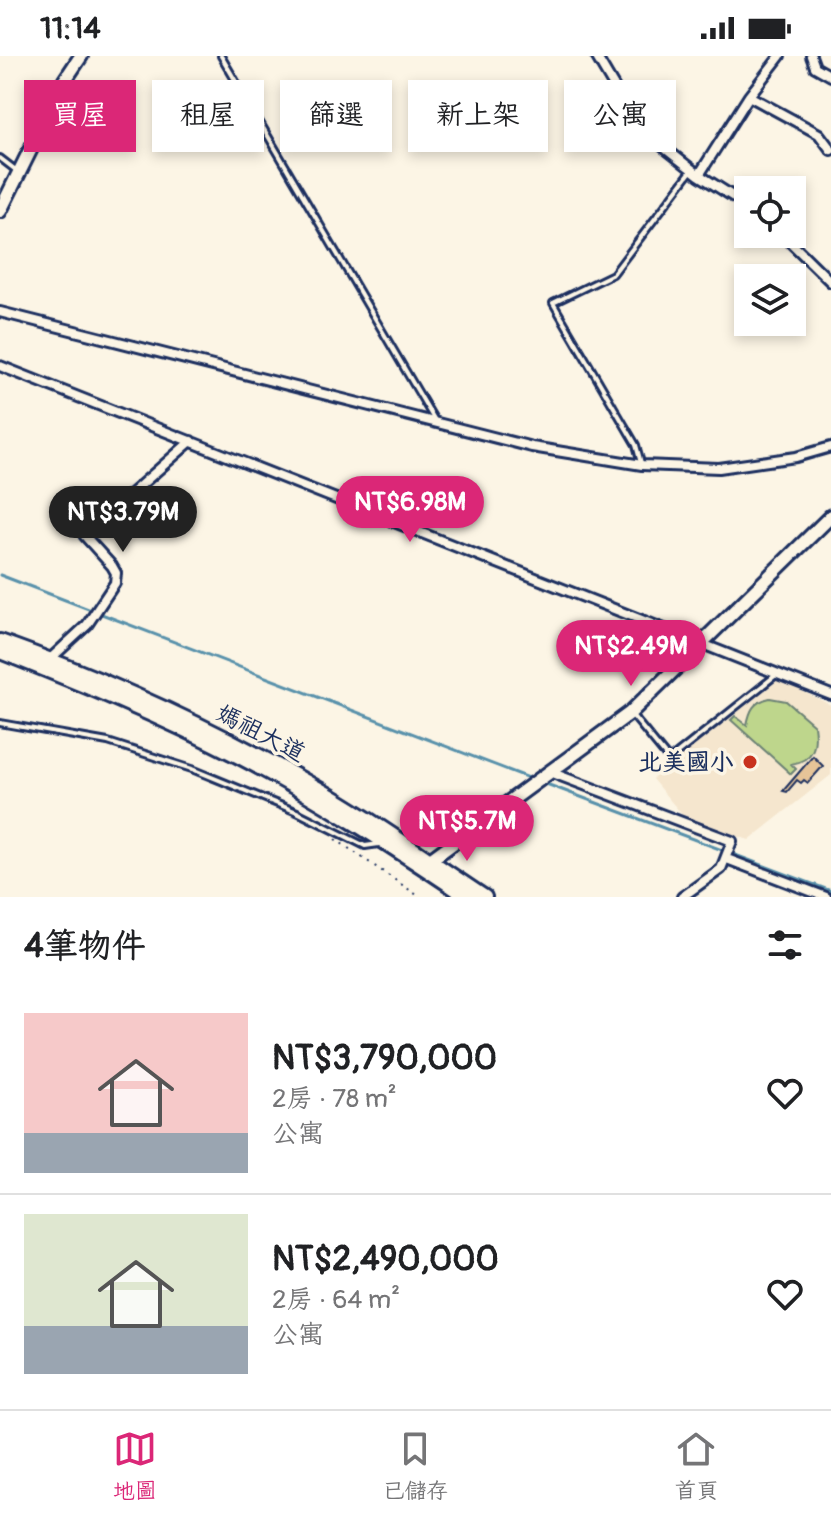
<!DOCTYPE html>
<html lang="zh-TW">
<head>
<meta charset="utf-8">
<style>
  :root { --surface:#fff; --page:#f2f2f2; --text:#202124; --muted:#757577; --line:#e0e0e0; --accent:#db2777 }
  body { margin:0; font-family:Pangolin,"LXGW WenKai TC",sans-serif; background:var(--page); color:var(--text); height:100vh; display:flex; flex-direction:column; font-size:30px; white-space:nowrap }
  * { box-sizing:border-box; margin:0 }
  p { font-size:26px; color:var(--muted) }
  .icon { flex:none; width:44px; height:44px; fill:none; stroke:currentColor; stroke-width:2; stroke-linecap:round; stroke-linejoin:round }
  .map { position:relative; height:841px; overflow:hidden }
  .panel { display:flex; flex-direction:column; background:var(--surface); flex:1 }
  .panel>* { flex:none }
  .banner { position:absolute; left:24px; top:24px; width:784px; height:72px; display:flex; gap:16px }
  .buttons { position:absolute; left:734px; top:120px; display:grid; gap:16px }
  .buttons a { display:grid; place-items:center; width:72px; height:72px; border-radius:0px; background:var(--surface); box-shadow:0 4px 12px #0003; font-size:40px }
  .price { position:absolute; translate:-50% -68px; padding:0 18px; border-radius:28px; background:var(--accent); color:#fff; font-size:26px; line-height:52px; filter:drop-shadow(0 2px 4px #0008) }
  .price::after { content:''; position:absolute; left:50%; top:48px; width:24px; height:18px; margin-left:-12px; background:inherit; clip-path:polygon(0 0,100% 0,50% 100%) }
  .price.on { background:#222; color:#fff }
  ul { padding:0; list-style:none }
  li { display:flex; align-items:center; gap:24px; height:200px; padding:0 24px }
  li+li { border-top:2px solid var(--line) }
  li span { display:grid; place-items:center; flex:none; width:224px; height:160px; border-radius:0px; color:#555 }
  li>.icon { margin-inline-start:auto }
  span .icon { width:96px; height:96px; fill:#fffc; stroke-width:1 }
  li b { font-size:34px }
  h2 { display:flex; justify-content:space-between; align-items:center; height:96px; padding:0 24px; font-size:34px }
  .tag { padding:0 28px; border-radius:0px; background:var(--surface); box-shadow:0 4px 12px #0003; font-size:28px; line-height:72px }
  .tag.on { background:var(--accent); color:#fff }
  .status { display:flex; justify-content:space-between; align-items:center; height:56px; padding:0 40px; background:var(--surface); direction:ltr }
  .status svg { height:22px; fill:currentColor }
  .dock { display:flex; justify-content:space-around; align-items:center; height:112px; border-top:2px solid var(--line); background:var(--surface); font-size:22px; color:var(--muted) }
  .dock a { display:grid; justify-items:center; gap:4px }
  .dock .on { color:var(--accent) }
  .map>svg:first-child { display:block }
  .built { fill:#f5e6ce }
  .green { fill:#bed68c; stroke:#6c8275; stroke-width:2 }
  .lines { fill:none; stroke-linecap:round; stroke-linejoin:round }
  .stream { stroke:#5991ab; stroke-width:3 }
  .building { fill:#e6c498; stroke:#1b2f5e; stroke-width:2 }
  .lane-casing { stroke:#1b2f5e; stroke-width:10 }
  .street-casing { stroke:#1b2f5e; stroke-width:14 }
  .secondary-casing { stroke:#1b2f5e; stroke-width:18 }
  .path { stroke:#1b2f5e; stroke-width:2; stroke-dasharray:2 6; stroke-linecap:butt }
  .lane { stroke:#fcf5e5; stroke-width:4 }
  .street { stroke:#fcf5e5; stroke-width:8 }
  .secondary { stroke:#fcf5e5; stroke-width:12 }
  .poi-dot { fill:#c8321e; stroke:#fcf5e5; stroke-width:3 }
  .labels { text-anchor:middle; stroke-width:7; stroke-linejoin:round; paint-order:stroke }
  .street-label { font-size:24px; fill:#1b2f5e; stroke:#fcf5e5 }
  .poi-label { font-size:24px; font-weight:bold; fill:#1b2f5e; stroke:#fcf5e5; text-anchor:end }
</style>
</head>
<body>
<div class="status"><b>11:14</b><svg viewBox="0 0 49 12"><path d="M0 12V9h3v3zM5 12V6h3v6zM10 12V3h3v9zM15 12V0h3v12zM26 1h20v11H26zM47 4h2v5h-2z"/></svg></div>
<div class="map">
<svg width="831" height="841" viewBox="0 0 831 841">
  <rect width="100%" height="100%" fill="#fcf5e5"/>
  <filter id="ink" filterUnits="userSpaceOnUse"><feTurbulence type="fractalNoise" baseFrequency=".0125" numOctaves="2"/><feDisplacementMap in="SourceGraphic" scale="16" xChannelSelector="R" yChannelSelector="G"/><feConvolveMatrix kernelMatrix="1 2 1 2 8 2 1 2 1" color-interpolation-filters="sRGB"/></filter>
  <g filter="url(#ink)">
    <!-- built -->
    <path class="built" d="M777,623L831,649V719L749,784L685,762L652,723L683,693Z"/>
    <!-- green -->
    <path class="green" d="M770,642L786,645L814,669C817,690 814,704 791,708L796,713L791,718L731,664L735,660L747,669C750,654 753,646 770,642Z"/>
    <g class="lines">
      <!-- stream -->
      <path class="stream" d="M0,519L534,724
        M541,726L831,835"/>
    </g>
    <!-- building -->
    <path class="building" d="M813,700L823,710L808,727L804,724L801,727L797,724L787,736L783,735Z"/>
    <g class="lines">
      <!-- lane casing -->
      <g class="lane-casing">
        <path id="lane" d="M221,0L434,363
          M0,102L17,115
          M641,407L636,389L553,247L613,218L691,115
          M632,659L669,704L776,619
          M0,667L108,686L192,713L297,756L365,790L379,788"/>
      </g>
      <!-- street casing -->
      <g class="street-casing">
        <path id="street" d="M596,0L638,71L699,119L748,150
          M811,0L815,11L831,20
          M749,40L780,0
          M699,119L749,40L819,78L831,94
          M782,178L831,226
          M0,256L532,391L642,409L719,412L796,401L831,391
          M0,310L831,639
          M48,605L87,569L115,527L116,517L112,510L84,479L191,385
          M550,716L732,785L721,813L682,841
          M727,803L826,841"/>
      </g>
      <!-- secondary casing -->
      <g class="secondary-casing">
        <path id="secondary" d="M0,155L65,24L81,0
          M0,585C109,624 216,673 316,731C374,764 429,804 485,841
          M0,596C81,628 162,661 239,701C318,742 394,792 467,841
          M430,804L630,657L831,460"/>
      </g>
      <!-- path -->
      <path class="path" d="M335,783L420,841"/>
      <!-- lane -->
      <use href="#lane" class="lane"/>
      <!-- street -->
      <use href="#street" class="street"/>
      <!-- secondary -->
      <use href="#secondary" class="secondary"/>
    </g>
  </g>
  <!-- markers -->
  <circle class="poi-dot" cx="750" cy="706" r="8"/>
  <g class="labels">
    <!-- street labels -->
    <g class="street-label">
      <text transform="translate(261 677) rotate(27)" y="8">媽祖大道</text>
    </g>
    <!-- poi labels -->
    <g class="poi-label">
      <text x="734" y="714">北美國小</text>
    </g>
  </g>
</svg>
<div class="buttons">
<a><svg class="icon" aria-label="locate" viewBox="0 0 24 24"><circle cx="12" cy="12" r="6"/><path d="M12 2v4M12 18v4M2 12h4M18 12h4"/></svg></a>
<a><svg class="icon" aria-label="layers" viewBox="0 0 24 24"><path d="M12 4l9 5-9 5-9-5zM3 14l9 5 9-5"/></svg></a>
</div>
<b class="price" style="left:410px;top:488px">NT$6.98M</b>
<b class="price on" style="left:123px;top:498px">NT$3.79M</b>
<b class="price" style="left:631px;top:632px">NT$2.49M</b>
<b class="price" style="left:467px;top:807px">NT$5.7M</b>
<div class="banner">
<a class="tag on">買屋</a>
<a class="tag">租屋</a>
<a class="tag">篩選</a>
<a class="tag">新上架</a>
<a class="tag">公寓</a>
</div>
</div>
<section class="panel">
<h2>4筆物件<svg class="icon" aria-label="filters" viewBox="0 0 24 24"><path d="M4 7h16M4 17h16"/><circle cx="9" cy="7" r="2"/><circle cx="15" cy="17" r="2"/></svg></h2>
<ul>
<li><span style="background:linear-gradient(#f6c9c9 75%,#9aa5b1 0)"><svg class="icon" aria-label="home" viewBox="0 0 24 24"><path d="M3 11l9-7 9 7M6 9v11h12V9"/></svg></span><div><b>NT$3,790,000</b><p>2房 · 78 m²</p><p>公寓</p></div><svg class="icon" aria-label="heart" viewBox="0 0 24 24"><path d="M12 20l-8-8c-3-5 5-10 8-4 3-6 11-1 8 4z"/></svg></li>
<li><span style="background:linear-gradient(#dfe7d0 70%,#9aa5b1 0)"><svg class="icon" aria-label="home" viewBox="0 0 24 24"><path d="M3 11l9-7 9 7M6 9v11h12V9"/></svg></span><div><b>NT$2,490,000</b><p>2房 · 64 m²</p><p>公寓</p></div><svg class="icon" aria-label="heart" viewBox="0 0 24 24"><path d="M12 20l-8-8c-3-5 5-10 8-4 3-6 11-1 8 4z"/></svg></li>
</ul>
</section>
<nav class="dock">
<a class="on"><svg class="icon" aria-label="map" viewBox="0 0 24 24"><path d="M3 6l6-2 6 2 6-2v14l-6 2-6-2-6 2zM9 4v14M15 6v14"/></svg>地圖</a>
<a><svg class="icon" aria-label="saved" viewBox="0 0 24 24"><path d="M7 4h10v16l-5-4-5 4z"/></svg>已儲存</a>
<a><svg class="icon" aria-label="home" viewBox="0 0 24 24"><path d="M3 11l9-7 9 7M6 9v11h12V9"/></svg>首頁</a>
</nav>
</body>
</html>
